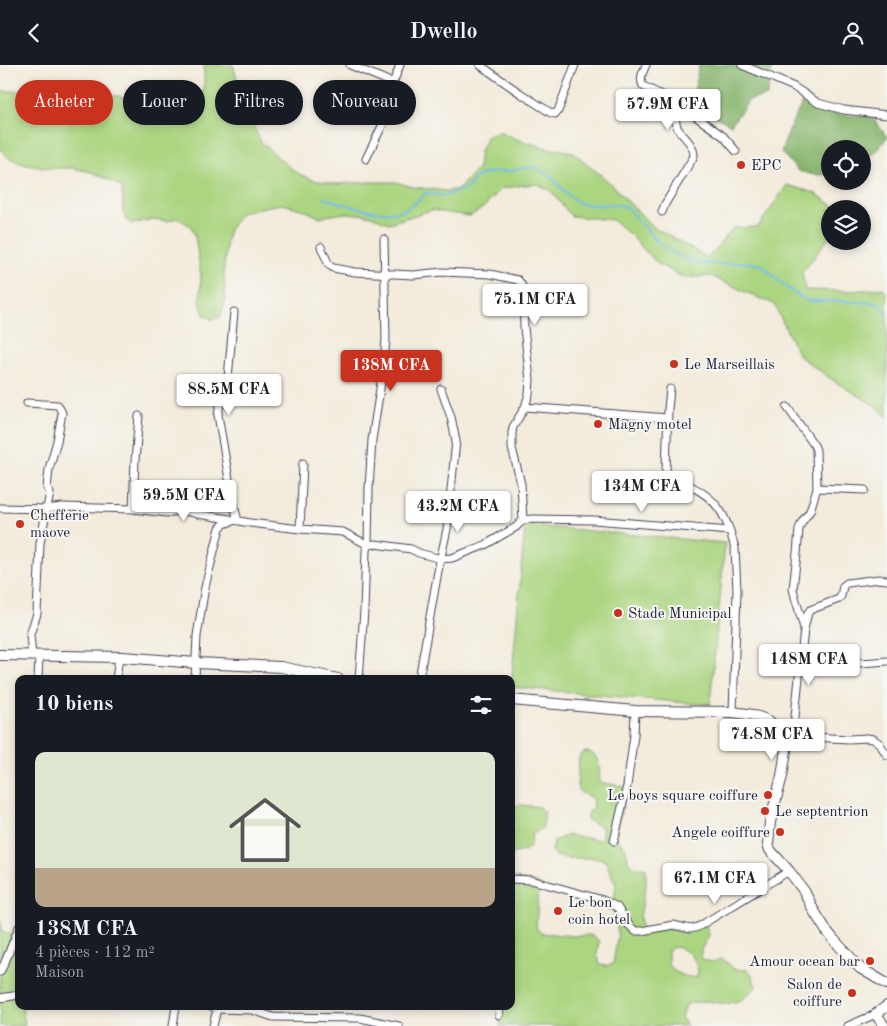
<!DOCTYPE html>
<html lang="fr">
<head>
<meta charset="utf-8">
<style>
  :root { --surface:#171b24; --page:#20242c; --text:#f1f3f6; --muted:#9ea1a6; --line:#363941; --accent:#c8321e }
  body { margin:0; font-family:"Old Standard TT",serif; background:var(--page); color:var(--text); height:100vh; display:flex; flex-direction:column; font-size:19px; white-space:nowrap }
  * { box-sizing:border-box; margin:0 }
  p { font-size:16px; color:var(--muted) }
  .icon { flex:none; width:28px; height:28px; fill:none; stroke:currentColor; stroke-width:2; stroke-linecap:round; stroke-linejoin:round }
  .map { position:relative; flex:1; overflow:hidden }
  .details { position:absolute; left:15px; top:610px; width:500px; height:335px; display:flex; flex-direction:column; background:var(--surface); border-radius:10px; box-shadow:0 2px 8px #0003 }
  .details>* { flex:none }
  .top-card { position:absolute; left:15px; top:15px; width:500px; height:45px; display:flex; gap:10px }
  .tools { position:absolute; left:821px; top:75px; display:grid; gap:10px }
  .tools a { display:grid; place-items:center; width:50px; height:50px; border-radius:50%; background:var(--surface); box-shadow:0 2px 8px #0003; font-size:25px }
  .price { position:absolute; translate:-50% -42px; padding:0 11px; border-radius:5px; background:#fff; color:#222; font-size:16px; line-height:32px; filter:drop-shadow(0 1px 2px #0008) }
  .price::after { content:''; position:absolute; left:50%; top:30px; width:15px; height:11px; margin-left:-8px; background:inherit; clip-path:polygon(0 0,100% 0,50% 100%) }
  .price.current { background:var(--accent); color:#fff }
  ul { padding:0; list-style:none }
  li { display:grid; align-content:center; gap:10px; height:265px; padding:0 20px }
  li+li { border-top:1px solid var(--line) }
  li span { display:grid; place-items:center; height:155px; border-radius:10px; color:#555 }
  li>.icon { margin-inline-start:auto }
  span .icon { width:90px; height:90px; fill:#fffc; stroke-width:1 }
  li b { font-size:21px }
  h2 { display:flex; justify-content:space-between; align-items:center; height:60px; padding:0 20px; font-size:21px }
  .pill { padding:0 18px; border-radius:22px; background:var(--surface); box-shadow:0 2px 8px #0003; font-size:18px; line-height:45px }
  .pill.current { background:var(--accent); color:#fff }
  header { display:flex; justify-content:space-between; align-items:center; height:65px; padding:0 20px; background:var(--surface); font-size:22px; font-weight:800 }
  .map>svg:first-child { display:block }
  .green { fill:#abd580; stroke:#667c5e; fill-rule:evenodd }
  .forest { fill:#88b66e; stroke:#556c54 }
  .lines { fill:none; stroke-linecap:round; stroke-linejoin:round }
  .stream { stroke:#73bbeb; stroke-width:2 }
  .street-casing { stroke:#414053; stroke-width:9 }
  .secondary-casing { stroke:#414053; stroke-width:12 }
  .street { stroke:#fff; stroke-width:7 }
  .secondary { stroke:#fff; stroke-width:10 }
  .poi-dot { fill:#c8321e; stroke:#f6f6f2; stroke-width:2 }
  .labels { text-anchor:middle; stroke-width:4; stroke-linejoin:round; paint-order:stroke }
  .poi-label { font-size:15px; fill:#22223b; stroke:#f6f6f2; text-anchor:start }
</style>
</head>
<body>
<header><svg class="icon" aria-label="back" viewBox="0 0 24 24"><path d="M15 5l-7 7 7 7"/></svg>Dwello<svg class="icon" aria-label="person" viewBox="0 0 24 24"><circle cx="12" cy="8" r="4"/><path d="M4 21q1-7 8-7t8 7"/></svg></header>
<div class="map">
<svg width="887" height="961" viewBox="0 0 887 961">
  <rect width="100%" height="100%" fill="#f6f6f2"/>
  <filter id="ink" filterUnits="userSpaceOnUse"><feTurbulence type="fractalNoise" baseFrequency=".02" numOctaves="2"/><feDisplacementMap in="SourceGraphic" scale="10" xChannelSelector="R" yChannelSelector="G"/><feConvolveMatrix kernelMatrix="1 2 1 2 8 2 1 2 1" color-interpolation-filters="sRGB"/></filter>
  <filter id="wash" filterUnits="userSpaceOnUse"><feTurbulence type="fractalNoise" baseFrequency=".0096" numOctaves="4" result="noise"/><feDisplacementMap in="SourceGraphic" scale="20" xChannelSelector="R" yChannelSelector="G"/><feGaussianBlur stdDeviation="1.12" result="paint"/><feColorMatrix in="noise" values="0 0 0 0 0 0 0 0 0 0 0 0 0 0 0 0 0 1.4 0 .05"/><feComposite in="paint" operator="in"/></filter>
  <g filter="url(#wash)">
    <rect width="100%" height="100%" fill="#f3ebdb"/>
    <!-- green -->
    <path class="green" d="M204,0H233L247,48L261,77L288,101L299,109L314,115L337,119L368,117H396L413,122L447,126L459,124L478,102L480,86L487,70L499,66L514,73L542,82L573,87L608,116L652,161L708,193L733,163L758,162L787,120L815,128L838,144H830V171L802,208L805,225L852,226L883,223L887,229V352L877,342L834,316L799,291L774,239L752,230L711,211L684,213L658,199L631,171L613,155L571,151L551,126L538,119L524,120L501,124L483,143L470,151L448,148L432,145L389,158L368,150L346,148L319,152L304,145L282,139L265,142L241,148L229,165L227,173L224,203L225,236L221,251L213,255L204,250L200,236L201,211L195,171L191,161L177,153L168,156L152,154L133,159L126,155L123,146L122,122L107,114L91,107L72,103H49L26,99L9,93L0,84V26H53L120,31L146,49L159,50L176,46L192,40L204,25Z
      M525,460L725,478L710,640L511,622Z
      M586,687C601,688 599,706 600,717L626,722L616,773L626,784L628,796L633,801L646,803V820L640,852L643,868L686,861L698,857L705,858L709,869C706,880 697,883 703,895L713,897L722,893L734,904L748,905L752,910L756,922L742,935L726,939L706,936L687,939L681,952L688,961H500L501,949L500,941H511V812L539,819L536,862L540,868L575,871L592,870L599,876L597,889L600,899L606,901L613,899L618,868L613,844L616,820L606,797L600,793H566L556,791L552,786L554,776L567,770L600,775L602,772V762L587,755V748L593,744L592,733L580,727L577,721L579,693L583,688ZM676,882C679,883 681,884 684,885C693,890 702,903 696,913C682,911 677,910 668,899V886L672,883Z
      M523,740L539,742L544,747C544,760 545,764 532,769C531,787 526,785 511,789V741Z
      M0,854L2,866L19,872V941H22L25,961H0Z"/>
    <!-- forest -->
    <path class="forest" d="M699,0H772L767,31L749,35L731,60L701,44L694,27Z
      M803,36L836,49L872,52L887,72L878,84L863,96L862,84H830V109L815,110L798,106L781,87L792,58Z"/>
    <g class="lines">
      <!-- stream -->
      <path class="stream" d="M324,133C345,139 382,153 404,145C412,142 420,134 426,128L444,131L467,123L477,111L490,107L512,106L523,103L534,102L550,111L560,122L571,132L579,138L595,140H616L627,142L658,177L681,192L699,198L723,199L746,197L762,200L783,220L807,236H840L879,238L887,250"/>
    </g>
  </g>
  <g filter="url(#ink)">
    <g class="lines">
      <!-- street casing -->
      <g class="street-casing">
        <path id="street" d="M350,0L393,18
          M480,0L520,28L551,48L555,49L558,46L575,0
          M646,0C643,7 639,13 643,21L674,36C675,44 674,57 678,64C684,73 694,79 694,91L665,139L662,147
          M742,0L794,22L818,38L844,45L887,50
          M674,36L723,71L736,86
          M366,94L381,63L391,45L393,18L400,0
          M321,182L329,200L333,203L355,207L413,210L442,207L490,209L518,215L521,219L523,223L524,263L530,315L529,329L525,342L513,362L512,368V383L521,419L523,455
          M234,247L228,313L219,344L218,350L232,432L238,456
          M670,324L668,344L666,406L669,410C686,419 708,427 719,444C724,450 727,459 730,466
          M27,338L58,340L62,348L57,376L49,404L47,423L50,428L40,478L37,549L30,569L32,591
          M525,342L668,353
          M787,342L814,380L816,385L817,423
          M0,443L46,444L62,442L133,444L167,448L181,445L198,449L229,454L250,458L300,464L343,467L368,480L375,479L411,484L419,488L441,494L452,493L485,480L516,462L523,455L533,454L594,455L730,466L735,483L737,526L733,647
          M133,444L135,396L139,351
          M300,464L303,398
          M804,563L795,532L793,524L797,489L799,464L802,457L810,446L817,423L865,425
          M802,587L830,590L862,598L887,596
          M38,614L39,591
          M116,614L119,592
          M195,614L197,571L205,522L220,463L224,459L233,456
          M359,614L364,546L366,485L368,480L369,423L372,375L384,298L386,274L384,174
          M419,614L438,506L447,464L456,376L451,352L441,324
          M793,671L849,674L867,673L873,674L879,678L887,690
          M785,678L793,671L804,564L808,548L810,545L839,534L841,531L843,521L847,518L879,514L887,515
          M614,776L627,721L634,670L635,646
          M511,814L531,815L603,835L617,842L628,859L635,866H641L673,860L690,864L698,862L789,806
          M0,907L5,897L19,862
          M0,933L19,930
          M211,941L217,944L252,945L273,952L360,953L399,961
          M499,950L500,941
          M173,961L176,941
          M213,961L217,944
          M848,961L876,949"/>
      </g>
      <!-- secondary casing -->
      <g class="secondary-casing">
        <path id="secondary" d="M0,590L123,592L196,598L281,602L338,614
          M511,635L635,646L733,647L753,650L769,656L777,664L785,678L786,685L782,711L770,757L768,779L770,785L789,806L804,826L814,846L826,865L834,875L860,903L887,919
          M884,961L876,949L887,941"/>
      </g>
      <!-- street -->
      <use href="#street" class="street"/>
      <!-- secondary -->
      <use href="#secondary" class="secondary"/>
    </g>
  </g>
  <!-- markers -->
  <g class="poi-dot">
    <circle cx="741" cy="100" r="5"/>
    <circle cx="674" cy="299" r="5"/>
    <circle cx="598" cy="359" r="5"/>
    <circle cx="20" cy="459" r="5"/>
    <circle cx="618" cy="548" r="5"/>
    <circle cx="768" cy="730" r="5"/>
    <circle cx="765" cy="746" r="5"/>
    <circle cx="780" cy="767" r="5"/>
    <circle cx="558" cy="846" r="5"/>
    <circle cx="870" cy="896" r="5"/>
    <circle cx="852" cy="928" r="5"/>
  </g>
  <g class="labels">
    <!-- poi labels -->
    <g class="poi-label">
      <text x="751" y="105">EPC</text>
      <text x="684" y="304">Le Marseillais</text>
      <text x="608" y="364">Magny motel</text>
      <text x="30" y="455">Chefferie<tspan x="30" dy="17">maove</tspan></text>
      <text x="628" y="553">Stade Municipal</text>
      <text x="758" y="735" text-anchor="end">Le boys square coiffure</text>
      <text x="775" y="751">Le septentrion</text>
      <text x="770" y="772" text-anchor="end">Angele coiffure</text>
      <text x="568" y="842">Le bon<tspan x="568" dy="17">coin hotel</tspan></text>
      <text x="860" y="901" text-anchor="end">Amour ocean bar</text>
      <text x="842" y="924" text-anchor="end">Salon de<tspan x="842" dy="17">coiffure</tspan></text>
    </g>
  </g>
</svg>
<div class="tools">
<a><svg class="icon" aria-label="locate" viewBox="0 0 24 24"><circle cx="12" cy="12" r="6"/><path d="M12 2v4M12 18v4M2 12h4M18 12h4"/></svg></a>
<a><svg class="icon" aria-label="layers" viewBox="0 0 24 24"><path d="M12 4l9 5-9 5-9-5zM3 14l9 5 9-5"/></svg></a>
</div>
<b class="price" style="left:668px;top:66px">57.9M CFA</b>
<b class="price" style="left:535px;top:261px">75.1M CFA</b>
<b class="price current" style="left:391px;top:327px">138M CFA</b>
<b class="price" style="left:229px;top:351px">88.5M CFA</b>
<b class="price" style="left:642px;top:448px">134M CFA</b>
<b class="price" style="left:184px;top:457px">59.5M CFA</b>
<b class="price" style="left:458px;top:468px">43.2M CFA</b>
<b class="price" style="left:809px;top:621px">148M CFA</b>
<b class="price" style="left:772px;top:696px">74.8M CFA</b>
<b class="price" style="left:715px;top:840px">67.1M CFA</b>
<div class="top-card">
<a class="pill current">Acheter</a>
<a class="pill">Louer</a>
<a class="pill">Filtres</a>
<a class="pill">Nouveau</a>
</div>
<section class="details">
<h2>10 biens<svg class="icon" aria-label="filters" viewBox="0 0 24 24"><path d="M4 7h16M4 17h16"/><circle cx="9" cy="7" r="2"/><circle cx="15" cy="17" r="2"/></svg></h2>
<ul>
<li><span style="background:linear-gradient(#dfe7d0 75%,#b9a48a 0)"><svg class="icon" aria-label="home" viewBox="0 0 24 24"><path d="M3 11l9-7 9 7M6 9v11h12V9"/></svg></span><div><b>138M CFA</b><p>4 pièces · 112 m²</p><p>Maison</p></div></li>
</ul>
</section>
</div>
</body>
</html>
